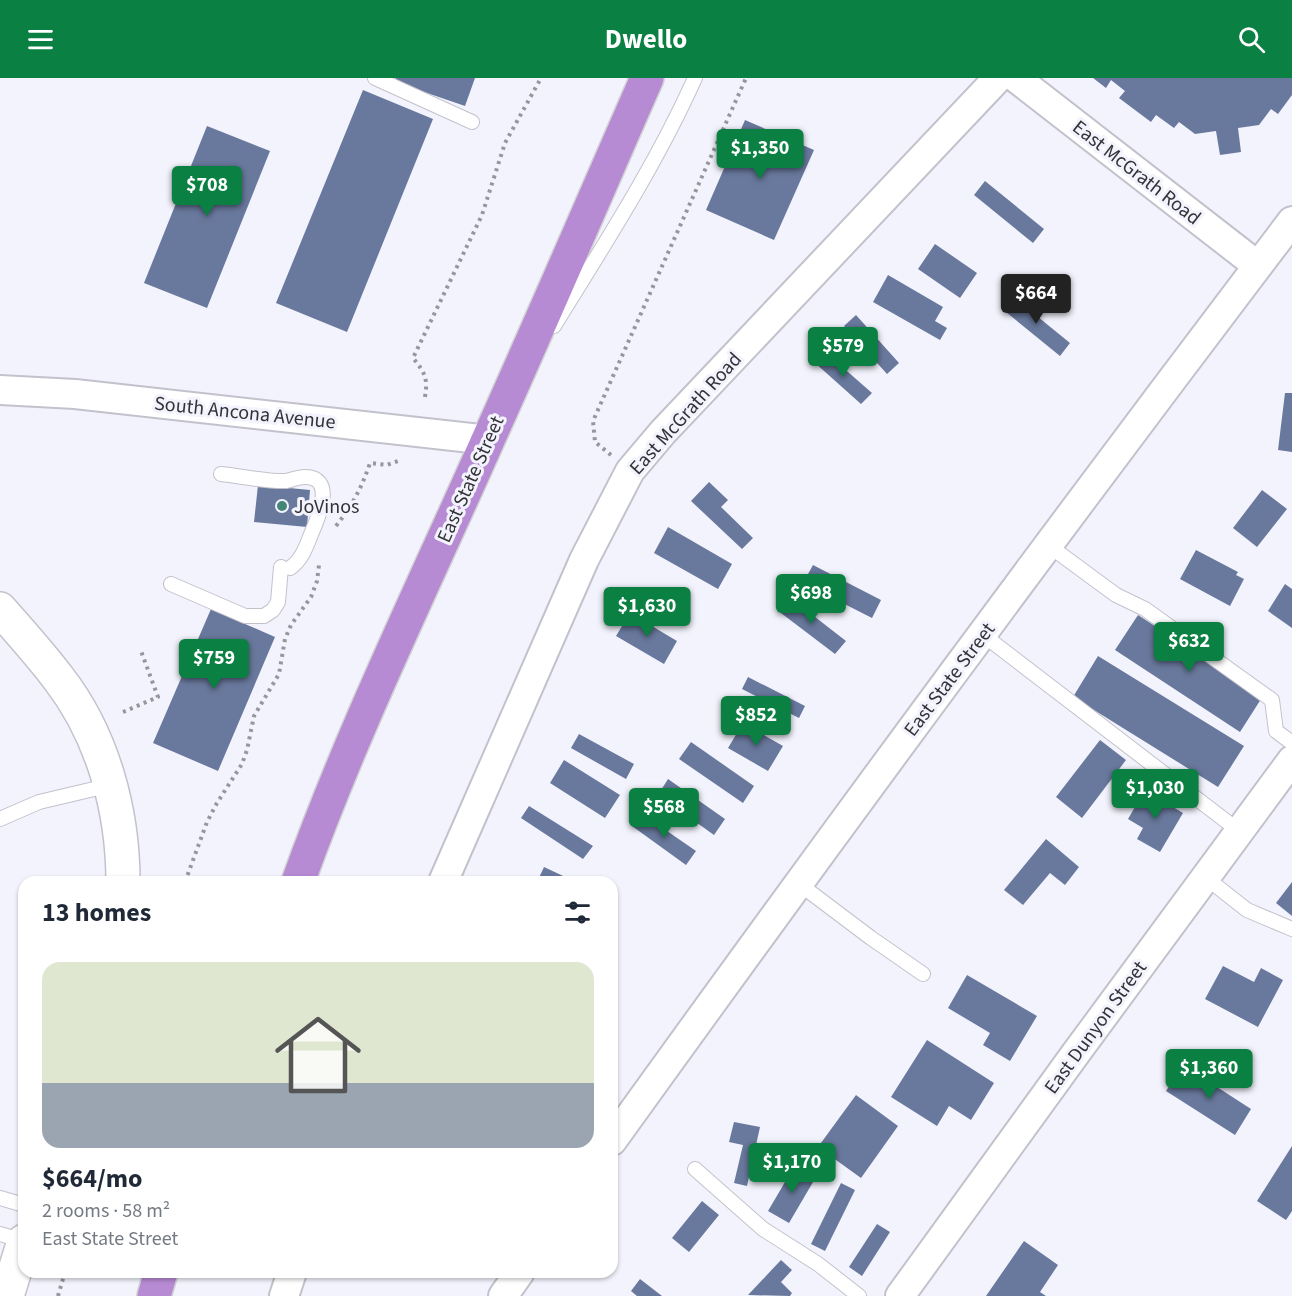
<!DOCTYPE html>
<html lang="en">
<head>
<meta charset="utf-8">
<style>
  :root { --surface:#fff; --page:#f2f2f3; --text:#1f2937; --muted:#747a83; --line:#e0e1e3; --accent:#0b8043 }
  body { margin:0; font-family:"Source Sans 3",sans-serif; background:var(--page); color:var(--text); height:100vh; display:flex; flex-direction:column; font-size:22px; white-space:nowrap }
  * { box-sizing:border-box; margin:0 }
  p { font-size:20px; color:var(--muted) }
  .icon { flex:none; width:33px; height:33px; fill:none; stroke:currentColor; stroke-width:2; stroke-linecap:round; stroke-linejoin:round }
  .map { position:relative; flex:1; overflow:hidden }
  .drawer { position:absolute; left:18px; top:798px; width:600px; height:402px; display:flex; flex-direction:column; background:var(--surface); border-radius:18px; box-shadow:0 2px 4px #0004 }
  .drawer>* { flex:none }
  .price { position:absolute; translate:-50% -51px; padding:0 14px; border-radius:6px; background:var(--accent); color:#fff; font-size:20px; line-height:39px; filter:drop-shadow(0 2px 3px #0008) }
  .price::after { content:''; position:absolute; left:50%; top:36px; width:18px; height:14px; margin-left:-9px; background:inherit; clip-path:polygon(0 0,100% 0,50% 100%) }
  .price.active { background:#222; color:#fff }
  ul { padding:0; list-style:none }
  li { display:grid; align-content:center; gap:12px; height:318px; padding:0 24px }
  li+li { border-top:2px solid var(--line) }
  li span { display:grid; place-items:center; height:186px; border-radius:18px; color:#555 }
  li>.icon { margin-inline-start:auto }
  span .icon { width:108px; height:108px; fill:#fffc; stroke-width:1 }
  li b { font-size:26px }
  h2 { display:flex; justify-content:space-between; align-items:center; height:72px; padding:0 24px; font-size:26px }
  header { display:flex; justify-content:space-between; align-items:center; height:78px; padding:0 24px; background:var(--accent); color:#fff; font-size:27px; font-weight:700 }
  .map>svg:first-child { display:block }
  .building { fill:#69799d }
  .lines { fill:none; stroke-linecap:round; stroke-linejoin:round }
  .service-casing { stroke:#c3c2cc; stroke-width:16 }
  .minor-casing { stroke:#c3c2cc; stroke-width:32 }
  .tertiary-casing { stroke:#c3c2cc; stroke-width:36 }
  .trunk-casing { stroke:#d2d2d3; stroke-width:36 }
  .path { stroke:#96969e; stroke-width:4; stroke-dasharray:3 4.5; stroke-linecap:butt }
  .service { stroke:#fff; stroke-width:14 }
  .minor { stroke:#fff; stroke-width:28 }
  .tertiary { stroke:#fff; stroke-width:33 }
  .trunk { stroke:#b78ad4; stroke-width:33 }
  .poi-dot { fill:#448677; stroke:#f3f3fd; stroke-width:2 }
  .labels { text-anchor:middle; stroke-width:6; stroke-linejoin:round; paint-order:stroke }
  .street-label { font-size:20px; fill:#333337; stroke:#f3f3fd }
  .poi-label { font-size:20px; fill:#333337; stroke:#f3f3fd; text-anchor:start }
</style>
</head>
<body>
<header><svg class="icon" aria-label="menu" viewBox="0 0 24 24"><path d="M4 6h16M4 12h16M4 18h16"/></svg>Dwello<svg class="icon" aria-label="search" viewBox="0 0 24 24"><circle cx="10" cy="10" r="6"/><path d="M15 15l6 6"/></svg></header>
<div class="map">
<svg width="1292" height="1218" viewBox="0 0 1292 1218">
  <rect width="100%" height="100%" fill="#f3f3fd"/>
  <!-- building -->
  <path class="building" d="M396,0H475L465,28L395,4Z
    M1093,0H1292V17L1278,36L1271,31L1259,47L1238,50L1241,74L1220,77L1216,53L1195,56L1179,44L1174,50L1156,37L1151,44L1119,20L1125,13L1111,2L1106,10Z
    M363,12L433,41L347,254L276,225Z
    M745,42L814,72L774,162L706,132Z
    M207,48L270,73L207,230L144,205Z
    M985,103L1044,151L1033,165L974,117Z
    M935,166L977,195L960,220L918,191Z
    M888,197L943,229L935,243L947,250L940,262L873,224Z
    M1011,217L1070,265L1060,278L1001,230Z
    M856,237L899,285L887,296L844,248Z
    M824,273L872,315L861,326L814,284Z
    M1285,315H1292V374L1278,372Z
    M709,404L728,422L721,429L753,460L742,471L691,423Z
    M258,407L310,412L307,449L254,444Z
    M1262,412L1287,431L1257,469L1233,450Z
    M668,449L732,486L718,511L654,475Z
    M1196,472L1238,494L1236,497L1244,501L1230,528L1180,501Z
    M813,487L881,522L872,540L803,505Z
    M1285,506L1292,511V550L1268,533Z
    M788,518L846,563L835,576L777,532Z
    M211,531L275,559L218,693L153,665Z
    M630,535L677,563L664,586L616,558Z
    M1138,537L1263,618L1240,654L1115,572Z
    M1098,578L1244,668L1218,709L1073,619Z
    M748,599L805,628L799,640L742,611Z
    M743,645L783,668L768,693L728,670Z
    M579,656L634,686L626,701L571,670Z
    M1100,662L1126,682L1082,740L1056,719Z
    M691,664L754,708L743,725L679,681Z
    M564,682L620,717L605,740L550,705Z
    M668,701L725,741L714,757L658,717Z
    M1145,712L1183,735L1160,774L1137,761L1143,750L1128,741Z
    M529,728L593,768L583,781L521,740Z
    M641,735L696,773L686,787L632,748Z
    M1046,761L1079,789L1065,807L1050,795L1023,827L1004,812Z
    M544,789L576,804H537Z
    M1292,804V838L1276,825Z
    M1223,888L1254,904L1261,890L1283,902L1258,949L1205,921Z
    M967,897L1037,938L1010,983L983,967L990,955L948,930Z
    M927,962L994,1005L971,1042L949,1028L937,1048L891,1019Z
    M1183,987L1251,1031L1235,1057L1166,1013Z
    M856,1017L898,1048L861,1100L818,1069Z
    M734,1044L760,1049L747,1108L734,1105L743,1067L729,1064Z
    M1292,1068V1133L1286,1142L1257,1123Z
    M795,1087L816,1099L789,1145L768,1133Z
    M841,1105L855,1112L825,1173L811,1166Z
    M702,1123L719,1137L689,1174L672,1160Z
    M877,1146L890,1154L862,1198L849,1189Z
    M1024,1163L1058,1187L1040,1214L1046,1218H986Z
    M781,1182L792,1192L781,1204L792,1215L790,1218L748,1217Z
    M640,1201L662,1218H637L631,1213Z"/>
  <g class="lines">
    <!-- service casing -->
    <g class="service-casing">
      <path id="service" d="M375,0L472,44
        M554,248C604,167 656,87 695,0
        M221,396C241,398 267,404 286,403C292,402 298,399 305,399C333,399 321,432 315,447C308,462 304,481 290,490
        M1048,467L1116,517L1145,531L1272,622L1276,653L1292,665
        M171,506L245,538H264L273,532L278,524L281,489
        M982,556L1239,753
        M0,741L39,724L111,707
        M1205,799L1247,832L1292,851
        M798,805L871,860L923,896
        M695,1091L763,1151L818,1186L859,1218
        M0,1120L24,1127
        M0,1156L24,1163"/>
    </g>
    <!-- minor casing -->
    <g class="minor-casing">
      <path id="minor" d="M1016,0L1258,188
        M0,312L75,316L489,362
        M443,804L584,482L630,393L663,354L998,0
        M612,1063C835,753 1061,447 1292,143
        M284,1218L292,1194
        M503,1218L520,1194
        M900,1218L1076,975L1292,682"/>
    </g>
    <!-- tertiary casing -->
    <g class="tertiary-casing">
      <path id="tertiary" d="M0,531C20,554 41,577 59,601C103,658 123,733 123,804
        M7,1218L24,1163"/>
    </g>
    <!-- trunk casing -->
    <g class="trunk-casing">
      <path id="trunk" d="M298,804C352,653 423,509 488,362C542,242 594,121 647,0
        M154,1218L161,1194"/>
    </g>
    <!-- path -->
    <path class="path" d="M425,319C428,300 425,295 413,280L482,137L505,65L541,0
      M611,377L595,364L593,343L746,0
      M336,448C352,428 362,409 370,385L387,387L398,383
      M123,634L158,619L141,573
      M185,804L207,744L217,725L242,686L247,672L254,638L279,596L285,561L291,547L311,519L317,503L319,487
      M58,1218L65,1194"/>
    <!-- service -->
    <use href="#service" class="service"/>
    <!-- minor -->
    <use href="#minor" class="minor"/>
    <!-- tertiary -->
    <use href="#tertiary" class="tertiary"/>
    <!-- trunk -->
    <use href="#trunk" class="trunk"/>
  </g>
  <!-- markers -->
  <circle class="poi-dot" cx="282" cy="428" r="6"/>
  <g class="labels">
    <!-- street labels -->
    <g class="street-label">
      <text transform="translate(1137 94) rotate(38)" y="7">East McGrath Road</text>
      <text transform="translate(245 334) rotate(6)" y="7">South Ancona Avenue</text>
      <text transform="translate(685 335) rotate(-48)" y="7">East McGrath Road</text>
      <text transform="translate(470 401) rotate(-66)" y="7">East State Street</text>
      <text transform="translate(949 601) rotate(-53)" y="7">East State Street</text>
      <text transform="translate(1095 949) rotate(-54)" y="7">East Dunyon Street</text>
    </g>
    <!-- poi labels -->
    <g class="poi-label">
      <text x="294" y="435">JoVinos</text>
    </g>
  </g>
</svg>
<b class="price" style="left:760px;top:102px">$1,350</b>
<b class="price" style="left:207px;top:139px">$708</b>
<b class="price active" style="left:1036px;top:247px">$664</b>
<b class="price" style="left:843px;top:300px">$579</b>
<b class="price" style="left:811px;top:547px">$698</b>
<b class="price" style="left:647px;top:560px">$1,630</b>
<b class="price" style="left:1189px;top:595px">$632</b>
<b class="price" style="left:214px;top:612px">$759</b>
<b class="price" style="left:756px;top:669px">$852</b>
<b class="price" style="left:1155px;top:742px">$1,030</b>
<b class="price" style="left:664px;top:761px">$568</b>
<b class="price" style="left:1209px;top:1022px">$1,360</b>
<b class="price" style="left:792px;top:1116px">$1,170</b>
<section class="drawer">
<h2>13 homes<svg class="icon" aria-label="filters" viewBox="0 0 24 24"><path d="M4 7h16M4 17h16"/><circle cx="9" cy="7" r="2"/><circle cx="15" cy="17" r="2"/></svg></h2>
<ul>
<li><span style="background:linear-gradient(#dfe7d0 65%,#9aa5b1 0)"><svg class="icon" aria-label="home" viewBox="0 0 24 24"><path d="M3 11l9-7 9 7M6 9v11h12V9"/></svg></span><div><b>$664/mo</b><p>2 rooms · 58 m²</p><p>East State Street</p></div></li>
</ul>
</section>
</div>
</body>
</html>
